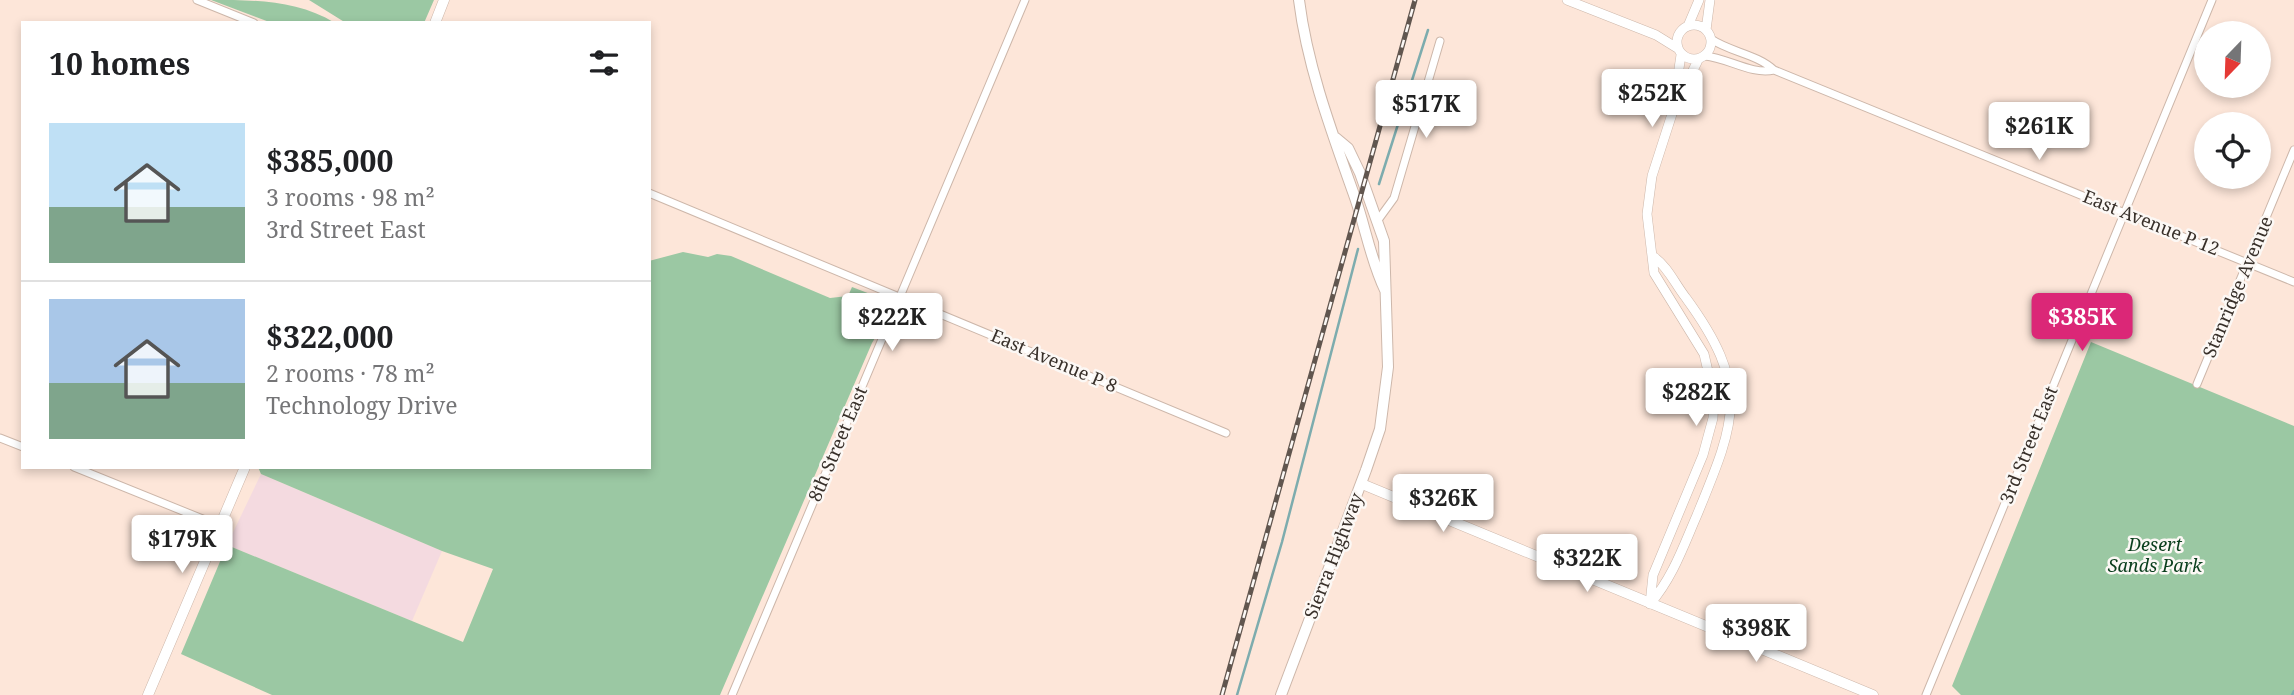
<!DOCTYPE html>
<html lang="en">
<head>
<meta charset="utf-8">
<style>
  :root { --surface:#fff; --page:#f6f6f6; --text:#202124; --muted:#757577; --line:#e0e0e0; --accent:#db2777 }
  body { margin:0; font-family:"Noto Serif",serif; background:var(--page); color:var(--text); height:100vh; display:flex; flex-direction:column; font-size:26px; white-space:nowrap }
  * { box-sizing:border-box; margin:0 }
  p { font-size:23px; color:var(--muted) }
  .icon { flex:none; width:38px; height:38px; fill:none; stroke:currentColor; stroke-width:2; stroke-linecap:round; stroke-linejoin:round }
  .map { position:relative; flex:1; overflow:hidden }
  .sheet { position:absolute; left:21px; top:21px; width:630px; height:448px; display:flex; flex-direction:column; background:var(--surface); border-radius:0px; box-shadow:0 4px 10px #0003 }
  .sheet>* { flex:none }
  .needle { width:46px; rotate:203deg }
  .tools { position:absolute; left:2194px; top:21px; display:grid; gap:14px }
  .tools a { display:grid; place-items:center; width:77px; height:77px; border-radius:50%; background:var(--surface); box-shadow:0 4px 10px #0003; font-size:35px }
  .price { position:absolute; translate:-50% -60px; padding:0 16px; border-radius:7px; background:#fff; color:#222; font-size:23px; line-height:46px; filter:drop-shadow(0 2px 4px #0008) }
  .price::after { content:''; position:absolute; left:50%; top:42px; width:21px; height:16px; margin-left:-10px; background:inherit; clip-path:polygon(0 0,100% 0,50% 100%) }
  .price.on { background:var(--accent); color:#fff }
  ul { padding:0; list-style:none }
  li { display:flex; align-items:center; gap:21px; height:175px; padding:0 28px }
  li+li { border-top:2px solid var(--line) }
  li span { display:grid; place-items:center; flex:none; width:196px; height:140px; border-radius:0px; color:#555 }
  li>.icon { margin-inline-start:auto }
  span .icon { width:84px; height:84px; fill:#fffc; stroke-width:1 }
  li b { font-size:30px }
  h2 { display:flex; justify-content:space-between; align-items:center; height:84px; padding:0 28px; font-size:30px }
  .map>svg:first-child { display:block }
  .commercial { fill:#f4dae0 }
  .green { fill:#9bc8a3 }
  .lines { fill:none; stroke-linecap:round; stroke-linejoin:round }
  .stream { stroke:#7dacae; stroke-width:2.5 }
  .minor-casing { stroke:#cdb7aa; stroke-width:9 }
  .tertiary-casing { stroke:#cdb7aa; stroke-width:10 }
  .secondary-casing { stroke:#cdb7aa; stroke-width:11 }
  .primary-casing { stroke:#cdb7aa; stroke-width:12 }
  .minor { stroke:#fff; stroke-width:7 }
  .tertiary { stroke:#fff; stroke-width:9 }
  .secondary { stroke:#fff; stroke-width:10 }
  .primary { stroke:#fff; stroke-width:10 }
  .rail-casing { stroke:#61564f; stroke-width:5 }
  .rail { stroke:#fcf8f5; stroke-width:2.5; stroke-dasharray:8; stroke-linecap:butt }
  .labels { text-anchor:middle; stroke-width:5; stroke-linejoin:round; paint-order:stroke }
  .street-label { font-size:18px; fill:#38302a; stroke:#fcf8f5 }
  .park-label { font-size:18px; font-style:italic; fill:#093e1c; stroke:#fcf8f5 }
</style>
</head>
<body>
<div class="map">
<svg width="2294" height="695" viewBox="0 0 2294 695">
  <rect width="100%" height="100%" fill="#fde6d9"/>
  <!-- commercial -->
  <path class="commercial" d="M261,474L442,551L412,621L227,545Z"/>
  <!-- green -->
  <path class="green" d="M211,0C255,0 297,0 335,23H272Z
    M309,0H434L424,23H346Z
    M683,252L708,257L717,254L731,256L830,298L848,296L852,287L878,297L882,294L889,299L885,321L872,343L720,695H272L181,654L227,545L463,642L493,569L442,551L261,474L258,467H649V261Z
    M2091,342L2294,426V695H1961L1952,686Z"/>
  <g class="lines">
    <!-- stream -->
    <path class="stream" d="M1379,184L1428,30
      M1237,695L1282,542L1358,249
      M2292,695L2294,691"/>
    <!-- minor casing -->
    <g class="minor-casing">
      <path id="minor" d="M197,0L254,23
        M1711,39C1730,52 1757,54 1774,70L2294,282
        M1705,56C1728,58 1751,75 1774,70
        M649,193L1226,433
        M1378,220L1394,198L1440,41
        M2197,384L2294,150
        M0,438L23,447
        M74,467L220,526
        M732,695L1025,0
        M1926,695L2212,0"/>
    </g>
    <!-- tertiary casing -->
    <g class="tertiary-casing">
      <path id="tertiary" d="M1567,0L1656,35L1677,48
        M1677 42a17 17 0 1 1 34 0a17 17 0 1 1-34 0Z
        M1688,26L1699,0
        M1706,30L1710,0
        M1674,102L1681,55
        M1650,604L1653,575L1703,455L1713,418L1714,397L1704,354L1654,273L1647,214L1652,176L1672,114L1698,60
        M1650,604C1673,577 1683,547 1697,515C1736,420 1751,387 1686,298C1675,284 1668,267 1654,257"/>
    </g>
    <!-- secondary casing -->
    <g class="secondary-casing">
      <path id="secondary" d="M435,23L444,0
        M1362,484L1873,695
        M148,695L245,467"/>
    </g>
    <!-- primary casing -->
    <g class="primary-casing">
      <path id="primary" d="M1299,0C1307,65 1331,130 1353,192C1365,224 1370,259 1385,290
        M1281,695L1366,470L1380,429L1388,367L1384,241L1360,173L1348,148L1336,138"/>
    </g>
    <!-- minor -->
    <use href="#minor" class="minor"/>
    <!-- tertiary -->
    <use href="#tertiary" class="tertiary"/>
    <!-- secondary -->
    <use href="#secondary" class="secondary"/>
    <!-- primary -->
    <use href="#primary" class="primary"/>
    <!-- rail casing -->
    <g class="rail-casing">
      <path id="rail" d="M1222,695L1415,0"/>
    </g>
    <!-- rail -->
    <use href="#rail" class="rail"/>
  </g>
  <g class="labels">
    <!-- street labels -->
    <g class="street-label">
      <text transform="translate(2151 223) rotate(22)" y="6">East Avenue P 12</text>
      <text transform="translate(2238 287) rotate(-67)" y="6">Stanridge Avenue</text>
      <text transform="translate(1054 361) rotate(23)" y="6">East Avenue P 8</text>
      <text transform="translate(838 444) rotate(-67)" y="6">8th Street East</text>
      <text transform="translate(2029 445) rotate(-68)" y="6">3rd Street East</text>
      <text transform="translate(1334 556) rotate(-69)" y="6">Sierra Highway</text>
    </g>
    <!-- park labels -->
    <g class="park-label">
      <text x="2155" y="551">Desert<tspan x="2155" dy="21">Sands Park</tspan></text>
    </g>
  </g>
</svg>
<div class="tools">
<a><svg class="needle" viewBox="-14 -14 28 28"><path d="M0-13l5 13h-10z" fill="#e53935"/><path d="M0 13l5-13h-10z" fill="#757577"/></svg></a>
<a><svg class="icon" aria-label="locate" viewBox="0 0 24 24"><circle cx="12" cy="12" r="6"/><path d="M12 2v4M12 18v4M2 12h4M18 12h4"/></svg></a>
</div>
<b class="price" style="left:1652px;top:129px">$252K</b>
<b class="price" style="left:1426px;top:140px">$517K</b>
<b class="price" style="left:2039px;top:162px">$261K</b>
<b class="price" style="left:892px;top:353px">$222K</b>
<b class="price on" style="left:2082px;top:353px">$385K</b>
<b class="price" style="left:1696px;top:428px">$282K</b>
<b class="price" style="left:1443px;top:534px">$326K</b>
<b class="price" style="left:182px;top:575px">$179K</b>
<b class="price" style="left:1587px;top:594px">$322K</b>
<b class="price" style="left:1756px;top:664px">$398K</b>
<section class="sheet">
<h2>10 homes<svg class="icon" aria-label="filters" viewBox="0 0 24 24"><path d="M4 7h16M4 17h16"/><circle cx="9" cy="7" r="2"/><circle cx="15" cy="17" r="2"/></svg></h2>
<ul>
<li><span style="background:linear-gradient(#bfe0f5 60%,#7fa58c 0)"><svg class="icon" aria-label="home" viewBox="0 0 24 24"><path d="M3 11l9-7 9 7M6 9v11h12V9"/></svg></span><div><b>$385,000</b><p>3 rooms · 98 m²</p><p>3rd Street East</p></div></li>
<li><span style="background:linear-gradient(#a9c7e8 60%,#7fa58c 0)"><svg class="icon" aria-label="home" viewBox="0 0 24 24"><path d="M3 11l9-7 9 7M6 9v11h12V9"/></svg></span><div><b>$322,000</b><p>2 rooms · 78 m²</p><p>Technology Drive</p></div></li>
</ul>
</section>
</div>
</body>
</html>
